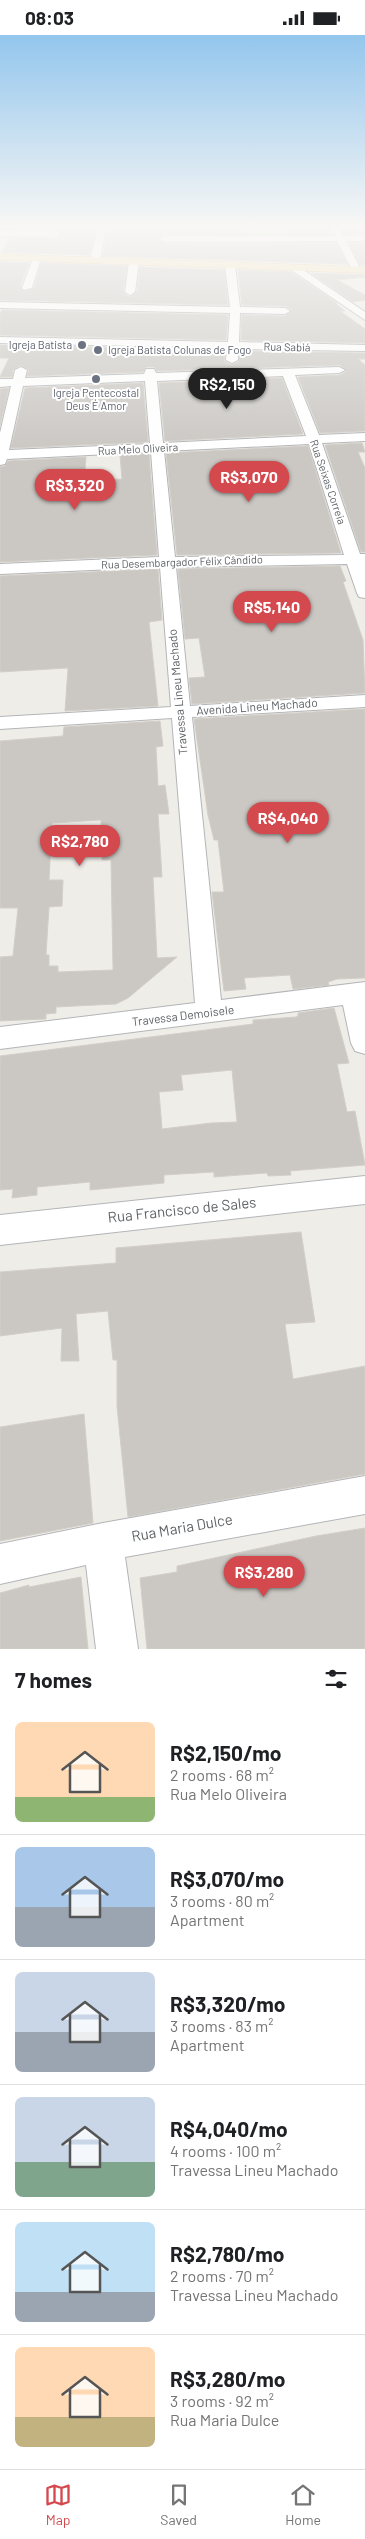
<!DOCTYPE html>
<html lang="en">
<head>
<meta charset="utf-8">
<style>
  :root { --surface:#fff; --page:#f2f2f2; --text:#202124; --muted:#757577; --line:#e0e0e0; --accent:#d4494e }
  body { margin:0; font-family:Barlow,sans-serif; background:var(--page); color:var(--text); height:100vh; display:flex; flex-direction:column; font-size:19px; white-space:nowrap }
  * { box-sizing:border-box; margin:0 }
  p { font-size:16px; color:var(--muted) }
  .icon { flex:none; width:28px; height:28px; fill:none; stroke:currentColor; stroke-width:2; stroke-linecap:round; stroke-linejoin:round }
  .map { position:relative; height:1614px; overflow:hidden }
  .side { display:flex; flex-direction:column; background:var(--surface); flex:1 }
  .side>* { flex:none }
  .price { position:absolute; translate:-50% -42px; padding:0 11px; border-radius:18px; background:var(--accent); color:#fff; font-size:16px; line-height:32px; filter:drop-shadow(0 1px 2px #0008) }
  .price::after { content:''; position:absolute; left:50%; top:30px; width:15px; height:11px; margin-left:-8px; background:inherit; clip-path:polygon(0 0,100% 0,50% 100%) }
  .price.selected { background:#222; color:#fff }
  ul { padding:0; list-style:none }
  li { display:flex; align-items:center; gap:15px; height:125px; padding:0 15px }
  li+li { border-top:1px solid var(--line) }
  li span { display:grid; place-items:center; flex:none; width:140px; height:100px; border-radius:8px; color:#555 }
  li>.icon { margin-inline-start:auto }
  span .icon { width:60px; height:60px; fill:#fffc; stroke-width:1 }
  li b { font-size:21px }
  h2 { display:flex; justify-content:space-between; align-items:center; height:60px; padding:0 15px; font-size:21px }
  .status { display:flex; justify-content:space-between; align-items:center; height:35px; padding:0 25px; background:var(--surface); direction:ltr }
  .status svg { height:14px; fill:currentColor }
  .tabs { display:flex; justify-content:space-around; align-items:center; height:70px; border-top:1px solid var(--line); background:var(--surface); font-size:14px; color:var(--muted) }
  .tabs a { display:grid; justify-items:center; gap:2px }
  .tabs .selected { color:var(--accent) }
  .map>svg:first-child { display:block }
  .green { fill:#cbe3c8 }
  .building { fill:#cbc8c4; stroke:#d3cec7; fill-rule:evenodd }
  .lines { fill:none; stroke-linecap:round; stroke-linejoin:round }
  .street-casing { stroke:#b3b5b8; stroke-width:2 }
  .primary-casing { stroke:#e0b470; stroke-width:1 }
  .street { fill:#fff; fill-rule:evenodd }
  .primary { fill:#f5e4b7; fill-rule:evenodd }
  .worship-dot { fill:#6b7280; stroke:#fff; stroke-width:2 }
  .labels { text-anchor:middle; stroke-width:4; stroke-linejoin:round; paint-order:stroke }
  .far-worship-label { font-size:11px; fill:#5b616d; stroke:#fff; text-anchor:end }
  .far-street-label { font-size:11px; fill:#5f6366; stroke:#fff }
  .street-label { font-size:12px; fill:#5f6366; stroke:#fff }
  .near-street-label { font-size:15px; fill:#5f6366; stroke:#fff }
</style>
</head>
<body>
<div class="status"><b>08:03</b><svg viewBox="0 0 49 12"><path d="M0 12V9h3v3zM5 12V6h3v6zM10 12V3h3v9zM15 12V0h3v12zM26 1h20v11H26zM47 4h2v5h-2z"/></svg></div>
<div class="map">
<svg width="365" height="1614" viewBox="0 0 365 1614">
  <rect width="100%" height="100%" fill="#efede8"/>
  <!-- green -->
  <path class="green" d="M220,192H326L333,201L222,202Z"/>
  <!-- building -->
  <path class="building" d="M18,189H97L89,220L2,217L10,203L56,204L62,199L56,194L16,193Z
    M109,189L234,191L236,195L253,199H164L158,204L164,209L336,208L347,229L103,221Z
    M284,189L330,190L333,199H287Z
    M340,190H365V198L344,199Z
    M349,208H365V230H360Z
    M0,227L29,228L20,252L24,257L34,254L41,228L127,231L123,257L129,262L137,257L140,232L224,235L228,270L0,265Z
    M238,235L291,237L337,268H335L345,276H340L365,294V308L241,305L242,280L285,281L292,275L285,271L242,270Z
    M311,238L365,240V242L337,245L365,260V265L353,267Z
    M2,275L228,280L226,305L0,300V278Z
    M0,310L225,315L224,326L231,330L239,327L240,316L365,318V324H358L365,330V396L320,398L298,342L340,340L347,336L340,330L157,336L154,332H146L143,337L27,341L29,334L20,330L13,335L12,342H0L9,323H0Z
    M282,343L303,399L165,406L159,348Z
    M143,348L148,407L11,413L25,353Z
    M9,353L0,390V354Z
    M362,408L365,417H358L365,433V517H361L325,410Z
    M308,411L341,518L177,520L166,418Z
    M149,419L157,520L0,527V432L5,431L8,426L86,422L84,446L122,444L120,420Z
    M340,531L346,546L343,547L363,605L365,658L192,669L189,643L205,642L199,603L185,604L178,534Z
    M158,534L162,585L149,587L158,671L65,676L68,633L0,637V541Z
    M365,674V943L337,944L328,947L329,950L293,954L290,940L244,943L246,954L224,956L212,857H224L218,805H214L208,780L194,684Z
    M160,686L163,711L156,712L158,751L165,750L169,779H158L162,842H153L157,923L177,922L128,963L116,969L56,972V978L46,979V984L0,986V922L13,921L18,873H0V706L63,701L64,692ZM101,785L102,825H111L113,935L58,937V931H49V920H46L49,872L62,871L63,845H49L52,788Z
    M334,973L349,1028L337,1029L347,1077L355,1076L365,1130L290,1136L291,1140L268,1141L267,1138L214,1142V1137L164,1140V1148L90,1155V1147L37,1152V1160L12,1163L13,1154L0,1155V1021L253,989V985L296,982L298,981V978ZM232,1035L237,1087L211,1088L162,1094L159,1057L183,1055L181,1040Z
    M301,1197L315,1287L285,1289L293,1344L365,1331V1439L128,1482L117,1371V1325H113L108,1276L76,1279L79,1326H61L62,1293L0,1301V1237L116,1228V1213Z
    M84,1379L93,1488L0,1506V1392Z
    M365,1493V1614H147L140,1543L177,1537V1531L316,1501Z
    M81,1542L88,1614H0V1558L29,1550V1552Z"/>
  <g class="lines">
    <!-- street casing -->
    <g class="street-casing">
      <path id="street" d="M99,189H107L100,225L95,228L90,225Z
        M332,190H338L343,201L365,200V206H346L361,235L359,237H353L337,206L164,207L160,204L164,201H335Z
        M0,195L56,196L60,199L56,202L0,201Z
        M37,220L41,223L32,253L24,255L22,253L33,223Z
        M134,224L139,227L135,257L130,260L125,257L129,227Z
        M230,227L235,230L240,272L285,273L290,276L285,279L240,278L239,307L365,310V316L238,314V325L232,328L226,325L227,313L0,308V302L228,307L230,278L0,273V267L230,272L225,230Z
        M290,230H296L365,277V285L290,234Z
        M21,332L27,335L25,343L144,339L146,334H154L156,338L339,332L345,335L339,338L295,340L319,400L365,398V406L322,408L360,519H365V563L359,562L357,558L347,529L176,532L190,671L365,660V672L192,682L221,965L365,947V1019L355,1016L351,1008L343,970L0,1014V992L195,968L172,683L0,694V682L171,672L160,532L0,539V529L159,522L151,417L7,424L5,429L0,430V398L11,351L0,352V344H13L15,335ZM283,341L306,401L163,408L157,346ZM145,346L150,409L9,415L23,351ZM309,409L344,520L175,522L164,416Z
        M365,1141V1169L0,1210V1180Z
        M365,1441V1479L125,1522L138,1614H96L86,1530L0,1549V1509L103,1488Z"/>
    </g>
    <!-- primary casing -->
    <g class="primary-casing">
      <path id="primary" d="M0,219L365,232V238L0,225Z"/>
    </g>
    <!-- street -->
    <use href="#street" class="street"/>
    <!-- primary -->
    <use href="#primary" class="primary"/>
  </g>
  <!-- sky -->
  <linearGradient id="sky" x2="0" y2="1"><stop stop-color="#93c6ed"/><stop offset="0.46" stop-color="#f8f7f5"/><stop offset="1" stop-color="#f8f7f5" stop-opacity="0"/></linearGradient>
  <rect width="365" height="415" fill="url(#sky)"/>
  <!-- markers -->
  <g class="worship-dot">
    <circle cx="82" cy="310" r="5"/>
    <circle cx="98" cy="315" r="5"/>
    <circle cx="96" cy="344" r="5"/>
  </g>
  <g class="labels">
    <!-- far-worship labels -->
    <g class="far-worship-label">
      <text x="72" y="314">Igreja Batista</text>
      <text x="108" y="319" text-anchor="start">Igreja Batista Colunas de Fogo</text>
      <text x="96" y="362" text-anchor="middle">Igreja Pentecostal<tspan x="96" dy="13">Deus É Amor</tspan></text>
    </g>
    <!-- far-street labels -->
    <g class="far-street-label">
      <text transform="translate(287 312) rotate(1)" y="4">Rua Sabiá</text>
      <text transform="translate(138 414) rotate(-3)" y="4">Rua Melo Oliveira</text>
      <text transform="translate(328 447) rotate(71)" y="4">Rua Seixas Correia</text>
      <text transform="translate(182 527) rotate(-2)" y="4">Rua Desembargador Félix Cândido</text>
    </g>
    <!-- street labels -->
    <g class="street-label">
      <text transform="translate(178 657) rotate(-95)" y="4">Travessa Lineu Machado</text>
      <text transform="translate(257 672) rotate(-4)" y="4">Avenida Lineu Machado</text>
      <text transform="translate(183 981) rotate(-7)" y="4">Travessa Demoisele</text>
    </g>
    <!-- near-street labels -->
    <g class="near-street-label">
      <text transform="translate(182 1175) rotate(-6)" y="5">Rua Francisco de Sales</text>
      <text transform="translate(182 1493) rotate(-10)" y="5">Rua Maria Dulce</text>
    </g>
  </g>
</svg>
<b class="price selected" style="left:227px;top:375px">R$2,150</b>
<b class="price" style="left:249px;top:468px">R$3,070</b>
<b class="price" style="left:75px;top:476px">R$3,320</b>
<b class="price" style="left:272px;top:598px">R$5,140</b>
<b class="price" style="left:288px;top:809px">R$4,040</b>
<b class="price" style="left:80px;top:832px">R$2,780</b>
<b class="price" style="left:264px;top:1563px">R$3,280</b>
</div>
<section class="side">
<h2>7 homes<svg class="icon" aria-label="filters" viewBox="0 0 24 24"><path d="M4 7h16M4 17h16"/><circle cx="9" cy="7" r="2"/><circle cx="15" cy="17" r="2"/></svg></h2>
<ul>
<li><span style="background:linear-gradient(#ffd9b3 75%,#8fb573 0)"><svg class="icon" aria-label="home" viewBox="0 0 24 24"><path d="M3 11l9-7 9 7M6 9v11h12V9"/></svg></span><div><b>R$2,150/mo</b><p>2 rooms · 68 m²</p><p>Rua Melo Oliveira</p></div></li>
<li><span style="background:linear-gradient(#a9c7e8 60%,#9aa5b1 0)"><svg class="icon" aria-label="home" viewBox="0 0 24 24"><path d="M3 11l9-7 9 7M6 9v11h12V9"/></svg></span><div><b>R$3,070/mo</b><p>3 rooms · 80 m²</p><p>Apartment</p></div></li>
<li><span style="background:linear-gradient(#c9d6e8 60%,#9aa5b1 0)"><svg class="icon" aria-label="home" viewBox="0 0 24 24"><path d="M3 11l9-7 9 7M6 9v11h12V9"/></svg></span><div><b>R$3,320/mo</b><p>3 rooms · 83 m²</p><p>Apartment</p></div></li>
<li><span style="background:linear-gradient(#c9d6e8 65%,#7fa58c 0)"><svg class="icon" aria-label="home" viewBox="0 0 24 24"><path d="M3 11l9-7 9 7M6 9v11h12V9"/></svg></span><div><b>R$4,040/mo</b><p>4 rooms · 100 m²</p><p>Travessa Lineu Machado</p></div></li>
<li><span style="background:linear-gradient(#bfe0f5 70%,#9aa5b1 0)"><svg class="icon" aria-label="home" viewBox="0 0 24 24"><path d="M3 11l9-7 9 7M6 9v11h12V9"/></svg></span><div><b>R$2,780/mo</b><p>2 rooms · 70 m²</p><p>Travessa Lineu Machado</p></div></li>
<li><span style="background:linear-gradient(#ffd9b3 70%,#c2b280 0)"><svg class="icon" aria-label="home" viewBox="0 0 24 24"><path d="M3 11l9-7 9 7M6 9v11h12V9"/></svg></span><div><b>R$3,280/mo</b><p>3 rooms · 92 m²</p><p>Rua Maria Dulce</p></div></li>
</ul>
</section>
<nav class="tabs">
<a class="selected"><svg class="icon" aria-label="map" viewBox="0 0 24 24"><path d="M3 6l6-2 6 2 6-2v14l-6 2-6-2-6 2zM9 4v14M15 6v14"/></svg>Map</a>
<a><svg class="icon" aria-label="saved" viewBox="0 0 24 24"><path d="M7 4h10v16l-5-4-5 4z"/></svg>Saved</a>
<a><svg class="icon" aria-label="home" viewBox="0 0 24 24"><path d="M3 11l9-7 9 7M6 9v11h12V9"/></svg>Home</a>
</nav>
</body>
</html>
